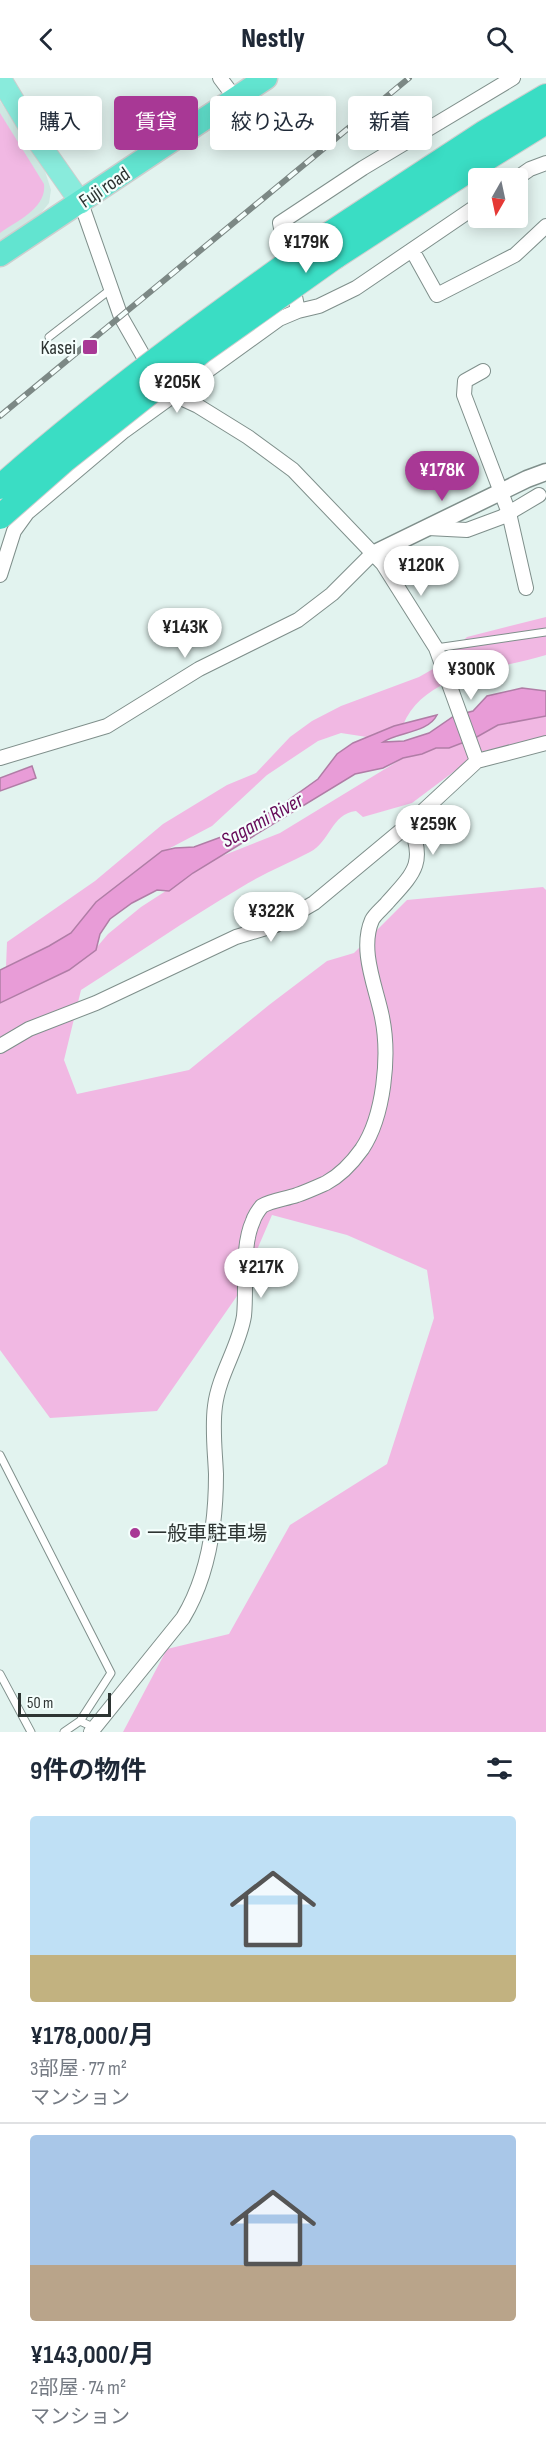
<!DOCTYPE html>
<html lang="ja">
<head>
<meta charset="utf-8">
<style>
  :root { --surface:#fff; --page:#f2f2f3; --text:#1f2937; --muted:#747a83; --line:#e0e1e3; --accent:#a83895 }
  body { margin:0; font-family:"Sofia Sans Condensed","Noto Sans JP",sans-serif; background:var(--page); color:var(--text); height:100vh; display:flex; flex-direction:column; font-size:22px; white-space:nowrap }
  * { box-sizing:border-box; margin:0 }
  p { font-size:20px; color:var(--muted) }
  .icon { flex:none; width:33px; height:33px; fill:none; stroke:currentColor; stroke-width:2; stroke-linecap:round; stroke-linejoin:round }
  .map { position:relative; height:1654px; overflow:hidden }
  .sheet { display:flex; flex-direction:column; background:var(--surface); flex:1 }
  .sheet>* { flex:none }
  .hud { position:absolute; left:18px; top:18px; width:510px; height:54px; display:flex; gap:12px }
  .needle { width:39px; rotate:189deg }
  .tools { position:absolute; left:468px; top:90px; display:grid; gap:12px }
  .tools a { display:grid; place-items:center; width:60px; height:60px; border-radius:6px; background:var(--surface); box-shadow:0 3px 15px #0003; font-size:30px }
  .scale { position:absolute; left:18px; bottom:15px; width:93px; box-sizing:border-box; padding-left:6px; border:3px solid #2d3432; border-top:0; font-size:16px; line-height:21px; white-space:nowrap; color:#2d3432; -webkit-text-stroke:4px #f4fefc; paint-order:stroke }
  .price { position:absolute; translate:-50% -51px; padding:0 14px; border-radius:21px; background:#fff; color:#222; font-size:20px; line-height:39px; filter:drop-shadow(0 2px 3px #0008) }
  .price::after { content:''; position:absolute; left:50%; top:36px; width:18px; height:14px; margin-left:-9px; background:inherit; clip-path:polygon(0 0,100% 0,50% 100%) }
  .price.selected { background:var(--accent); color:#fff }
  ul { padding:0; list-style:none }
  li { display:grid; align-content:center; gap:12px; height:318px; padding:0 30px }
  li+li { border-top:2px solid var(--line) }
  li span { display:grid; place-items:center; height:186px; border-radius:6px; color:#555 }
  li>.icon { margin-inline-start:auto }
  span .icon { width:108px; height:108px; fill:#fffc; stroke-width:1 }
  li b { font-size:26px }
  h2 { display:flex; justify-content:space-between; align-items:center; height:72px; padding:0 30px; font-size:26px }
  .pill { padding:0 21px; border-radius:6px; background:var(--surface); box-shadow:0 3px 15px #0003; font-size:21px; line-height:54px }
  .pill.selected { background:var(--accent); color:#fff }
  header { display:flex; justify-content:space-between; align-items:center; height:78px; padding:0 30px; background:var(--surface); font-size:27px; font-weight:800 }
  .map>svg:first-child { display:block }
  .built { fill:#cfe8e2 }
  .green { fill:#f1b8e3 }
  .water { fill:#e89cd7; stroke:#b07da6; stroke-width:1.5 }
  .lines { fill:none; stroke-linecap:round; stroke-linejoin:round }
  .service-casing { stroke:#7f8f8b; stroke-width:9 }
  .minor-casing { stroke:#7f8f8b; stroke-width:16 }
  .tertiary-casing { stroke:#7f8f8b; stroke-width:19 }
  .primary-casing { stroke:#cdcece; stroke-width:23 }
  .trunk-casing { stroke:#cdcece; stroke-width:25 }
  .motorway-casing { stroke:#cdcece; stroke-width:26 }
  .service { stroke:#fff; stroke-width:7 }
  .minor { stroke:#fff; stroke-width:14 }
  .tertiary { stroke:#fff; stroke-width:16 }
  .primary { stroke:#89ebdc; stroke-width:21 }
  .trunk { stroke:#62e4d0; stroke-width:22 }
  .motorway { stroke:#3addc4; stroke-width:24 }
  .rail-casing { stroke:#7c8885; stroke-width:6 }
  .rail { stroke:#f4fefc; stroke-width:4; stroke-dasharray:11; stroke-linecap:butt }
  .motorway-bridge-casing { stroke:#cdcece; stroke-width:26; stroke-linecap:butt }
  .motorway-bridge { stroke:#3addc4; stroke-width:24 }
  .poi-dot { fill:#a83895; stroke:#f4fefc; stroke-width:2 }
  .labels { text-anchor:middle; stroke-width:4.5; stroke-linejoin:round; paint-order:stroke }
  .street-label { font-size:20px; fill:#2d3432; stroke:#f4fefc }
  .poi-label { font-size:20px; fill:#2d3432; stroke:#f4fefc; text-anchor:end }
  .water-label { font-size:21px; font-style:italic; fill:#650958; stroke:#f4fefc }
</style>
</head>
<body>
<header><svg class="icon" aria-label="back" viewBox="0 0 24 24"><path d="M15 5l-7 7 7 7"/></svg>Nestly<svg class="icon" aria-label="search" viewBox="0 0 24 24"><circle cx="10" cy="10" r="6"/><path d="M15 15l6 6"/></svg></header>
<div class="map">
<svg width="546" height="1654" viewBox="0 0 546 1654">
  <rect width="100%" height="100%" fill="#e2f3ef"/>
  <!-- built -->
  <path class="built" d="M0,23L45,93L51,112L49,125L41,135L0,163Z"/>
  <!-- green -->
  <path class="green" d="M0,35L44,106C47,130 17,143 0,155Z
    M546,539V577C498,592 425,594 403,647L394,648L367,659L341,655L318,663L267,697L212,748L155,778L96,824L71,855L49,868L6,889L7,864L95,803L163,746L227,707L256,695L290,659L312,643L341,628L419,599L433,591L467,559Z
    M546,638V659L480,674L412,725L363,739L356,733C331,736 330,764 310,774C287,786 262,796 240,810C186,842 134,878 81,912L64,982L77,1016L189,992L269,927L327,883L354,875L407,822L543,809L546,812V1654H123L167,1571L229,1556L290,1447L387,1386L434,1240L427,1192L347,1157L272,1137L237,1218L157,1333L50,1340L0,1272V925L91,876L108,856L141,829L217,780L280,755L403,680L422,676L436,670H449L475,660L498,647Z"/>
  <!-- water -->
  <path class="water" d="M522,610L546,613V638L498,647L475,660L449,670H436L422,676L403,680L383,690L355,696L193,795L169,813L157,812L132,825L110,841L100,856L96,872L69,892L0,925V892L49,868L71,855L96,824L162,773L175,770L194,769L232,755L276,731L318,701L337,676L353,665L394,648L437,637C428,655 398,654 383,664L404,663L429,655L454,638L473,633L487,618Z
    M32,688L36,700L0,713V700Z"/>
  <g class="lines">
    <!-- service casing -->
    <g class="service-casing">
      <path id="service" d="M49,259L111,211
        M436,570L546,554
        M0,1377L111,1595L80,1643L95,1650
        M0,1596L31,1654
        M64,1654L80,1643"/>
    </g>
    <!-- minor casing -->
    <g class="minor-casing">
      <path id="minor" d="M220,0L235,20
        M517,100L530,91L546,85
        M81,125L121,239L153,295L172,316L198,328L248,359L293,392L383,486L436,570L477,683
        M412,172L437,217L515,177L546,148
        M298,233L280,145L363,90L513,0
        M483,293L465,303L464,317L509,435L526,510
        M428,450L467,452L502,439L539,417
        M0,497L14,453L27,435L124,353L279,241L298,233L319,228L356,210L478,127
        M0,680L107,648L199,591L298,542L332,516L371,477
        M0,968L29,951L96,925L236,859L276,847L314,825L409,746L477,683L546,665
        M91,1654L183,1540C209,1497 216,1446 216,1396C215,1373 212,1350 215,1328C219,1296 239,1269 244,1238C247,1210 241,1169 253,1143C254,1139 259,1131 262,1128C272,1122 286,1121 297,1117C306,1114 317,1109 326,1105C341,1097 352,1085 362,1071C384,1038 390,978 382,939C376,909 359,872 372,842C375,836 383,830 387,825C413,796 427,785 409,746"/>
    </g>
    <!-- tertiary casing -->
    <g class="tertiary-casing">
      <path id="tertiary" d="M371,477L527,401L546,394"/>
    </g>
    <!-- primary casing -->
    <g class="primary-casing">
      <path id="primary" d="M0,0L39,65L81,125"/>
    </g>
    <!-- trunk casing -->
    <g class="trunk-casing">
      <path id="trunk" d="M0,177L266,0"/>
    </g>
    <!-- motorway casing -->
    <g class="motorway-casing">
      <path id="motorway" d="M323,160L485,54L546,18
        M335,179L486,81L546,44"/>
    </g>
    <!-- service -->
    <use href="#service" class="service"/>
    <!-- minor -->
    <use href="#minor" class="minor"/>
    <!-- tertiary -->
    <use href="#tertiary" class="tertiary"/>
    <!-- primary -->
    <use href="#primary" class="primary"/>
    <!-- trunk -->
    <use href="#trunk" class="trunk"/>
    <!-- motorway -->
    <use href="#motorway" class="motorway"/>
    <!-- rail casing -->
    <g class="rail-casing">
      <path id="rail" d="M0,338L409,0"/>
    </g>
    <!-- rail -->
    <use href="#rail" class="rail"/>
    <!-- motorway-bridge casing -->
    <g class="motorway-bridge-casing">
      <path id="motorway-bridge" d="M0,409C102,319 212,239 323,160
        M0,439L66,381L201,274L335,179"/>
    </g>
    <!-- motorway-bridge -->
    <use href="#motorway-bridge" class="motorway-bridge"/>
  </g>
  <!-- markers -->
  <g class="poi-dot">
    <rect x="82" y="261" width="16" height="16" rx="3"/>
    <circle cx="135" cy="1455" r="6"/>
  </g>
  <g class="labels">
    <!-- street labels -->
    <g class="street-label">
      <text transform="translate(104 109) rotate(-34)" y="7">Fuji road</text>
    </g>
    <!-- poi labels -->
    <g class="poi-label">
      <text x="76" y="276">Kasei</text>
      <text x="147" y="1462" text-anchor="start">一般車駐車場</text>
    </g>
    <!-- water labels -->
    <g class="water-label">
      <text transform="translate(262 742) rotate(-29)" y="7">Sagami River</text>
    </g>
  </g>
</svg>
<div class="tools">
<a><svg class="needle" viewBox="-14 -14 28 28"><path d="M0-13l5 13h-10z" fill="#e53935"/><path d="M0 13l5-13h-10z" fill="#747a83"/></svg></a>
</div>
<div class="scale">50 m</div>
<b class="price" style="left:306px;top:196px">¥179K</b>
<b class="price" style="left:177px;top:336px">¥205K</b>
<b class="price selected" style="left:442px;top:424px">¥178K</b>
<b class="price" style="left:421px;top:519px">¥120K</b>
<b class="price" style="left:185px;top:581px">¥143K</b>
<b class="price" style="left:471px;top:623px">¥300K</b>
<b class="price" style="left:433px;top:778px">¥259K</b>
<b class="price" style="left:271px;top:865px">¥322K</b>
<b class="price" style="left:261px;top:1221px">¥217K</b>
<div class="hud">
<a class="pill">購入</a>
<a class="pill selected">賃貸</a>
<a class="pill">絞り込み</a>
<a class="pill">新着</a>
</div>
</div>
<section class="sheet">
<h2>9件の物件<svg class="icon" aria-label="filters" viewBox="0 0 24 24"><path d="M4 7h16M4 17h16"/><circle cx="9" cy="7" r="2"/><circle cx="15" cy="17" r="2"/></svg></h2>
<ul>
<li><span style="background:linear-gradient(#bfe0f5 75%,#c2b280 0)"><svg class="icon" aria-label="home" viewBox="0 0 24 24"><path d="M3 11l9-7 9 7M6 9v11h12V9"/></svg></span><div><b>¥178,000/月</b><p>3部屋 · 77 m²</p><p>マンション</p></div></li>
<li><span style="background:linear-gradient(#a9c7e8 70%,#b9a48a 0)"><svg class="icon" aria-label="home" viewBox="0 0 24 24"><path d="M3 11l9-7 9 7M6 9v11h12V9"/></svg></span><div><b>¥143,000/月</b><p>2部屋 · 74 m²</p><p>マンション</p></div></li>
</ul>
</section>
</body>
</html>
